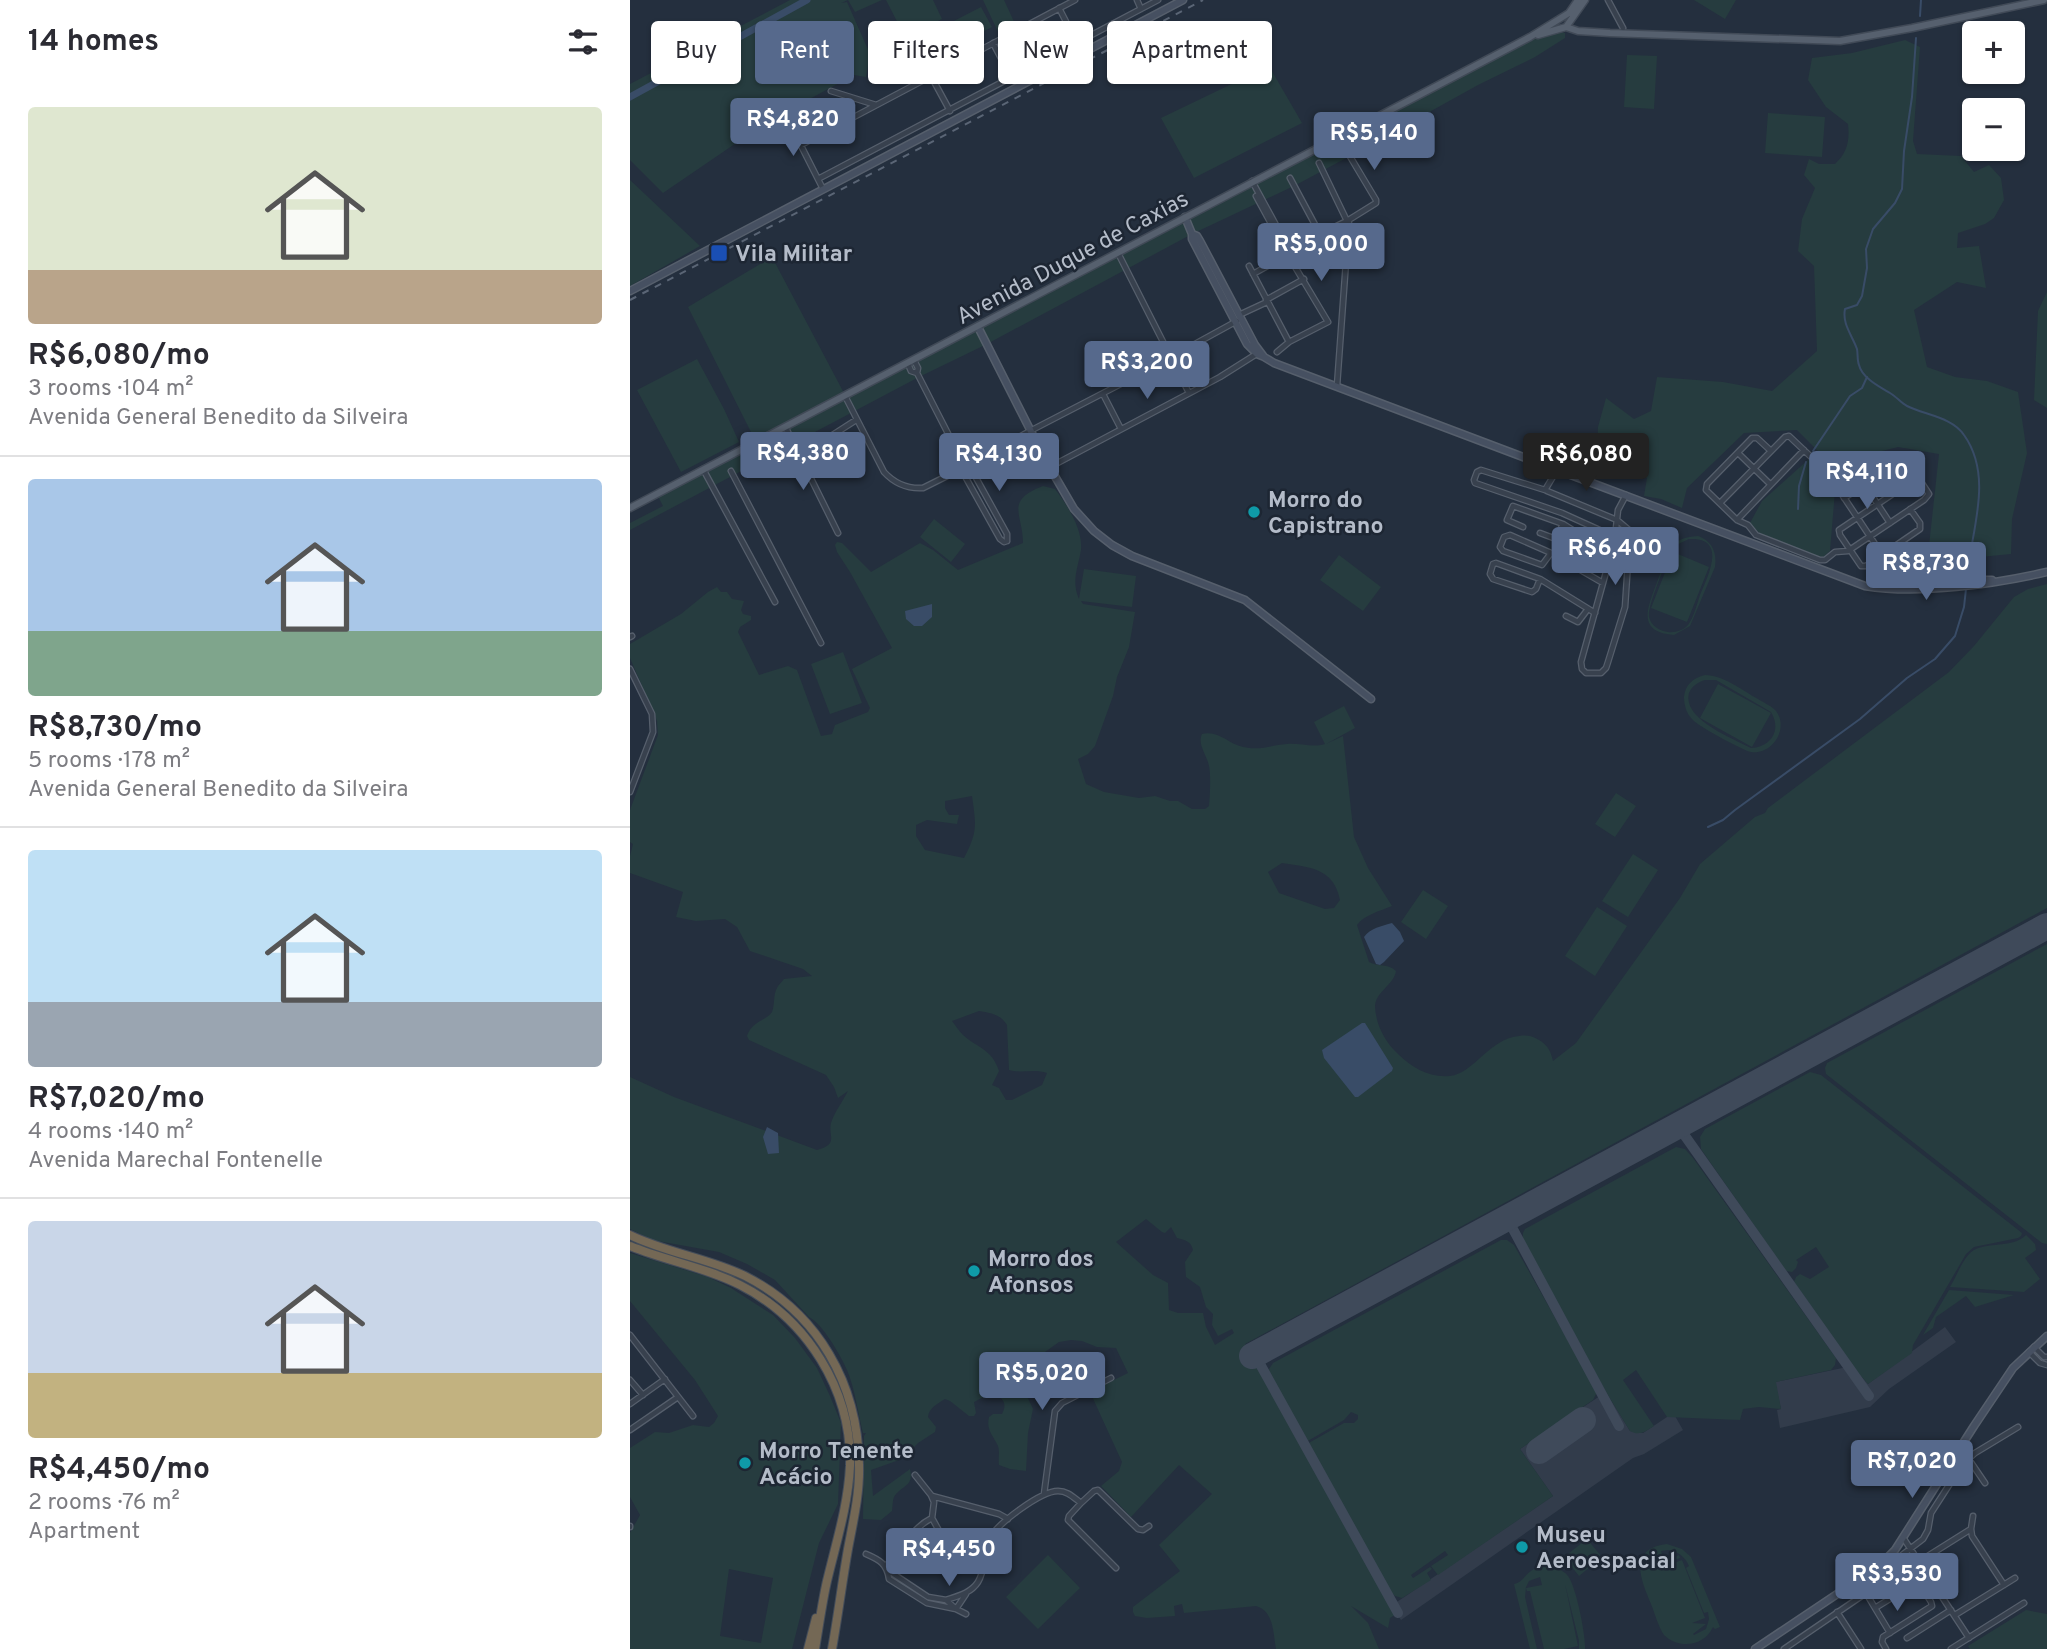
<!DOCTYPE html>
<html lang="en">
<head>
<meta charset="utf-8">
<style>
  :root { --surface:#fff; --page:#f7f7f7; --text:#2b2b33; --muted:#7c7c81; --line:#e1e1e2; --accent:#56698c }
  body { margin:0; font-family:Overpass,sans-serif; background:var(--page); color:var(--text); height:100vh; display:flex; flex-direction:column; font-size:26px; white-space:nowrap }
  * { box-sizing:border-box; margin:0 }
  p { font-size:23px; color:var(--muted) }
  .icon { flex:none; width:38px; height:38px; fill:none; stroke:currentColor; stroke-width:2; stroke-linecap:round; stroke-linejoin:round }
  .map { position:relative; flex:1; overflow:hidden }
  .details { display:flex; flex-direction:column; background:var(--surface); width:630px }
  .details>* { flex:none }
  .guide { position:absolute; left:21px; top:21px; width:665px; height:63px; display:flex; gap:14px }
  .tools { position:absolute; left:1332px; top:21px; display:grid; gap:14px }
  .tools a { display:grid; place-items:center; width:63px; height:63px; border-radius:7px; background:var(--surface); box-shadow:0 2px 5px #0004; font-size:35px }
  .price { position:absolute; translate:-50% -60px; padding:0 16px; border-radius:7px; background:var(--accent); color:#fff; font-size:23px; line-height:46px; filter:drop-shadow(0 2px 4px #0008) }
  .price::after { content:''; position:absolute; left:50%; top:42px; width:21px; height:16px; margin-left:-10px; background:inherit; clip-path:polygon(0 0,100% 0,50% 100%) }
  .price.selected { background:#222; color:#fff }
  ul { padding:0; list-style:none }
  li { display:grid; align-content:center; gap:14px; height:371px; padding:0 28px }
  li+li { border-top:2px solid var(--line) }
  li span { display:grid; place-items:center; height:217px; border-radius:7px; color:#555 }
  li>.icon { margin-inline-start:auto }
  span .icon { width:126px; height:126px; fill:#fffc; stroke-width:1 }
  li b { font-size:30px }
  h2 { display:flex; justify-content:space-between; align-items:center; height:84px; padding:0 28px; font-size:30px }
  .chip { padding:0 24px; border-radius:7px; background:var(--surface); box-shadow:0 2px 5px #0004; font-size:24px; line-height:63px }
  .chip.selected { background:var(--accent); color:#fff }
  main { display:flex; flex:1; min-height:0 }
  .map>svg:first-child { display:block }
  .airport { fill:#323c4b }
  .green { fill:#263c3f; fill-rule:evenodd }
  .water { fill:#394c67 }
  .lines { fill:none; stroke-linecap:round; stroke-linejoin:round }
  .stream { stroke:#394c67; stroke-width:2 }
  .river { stroke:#394c67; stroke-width:7 }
  .taxiway { stroke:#3f4a5a; stroke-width:10 }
  .runway { stroke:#3f4a5a; stroke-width:26 }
  .street-casing { stroke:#565f6c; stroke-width:7 }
  .secondary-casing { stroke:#565f6c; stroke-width:9 }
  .primary-casing { stroke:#414a57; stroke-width:9 }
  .highway-casing { stroke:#434c59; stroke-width:10 }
  .street { stroke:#38414e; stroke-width:4.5 }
  .secondary { stroke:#465061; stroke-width:6 }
  .primary { stroke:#56606e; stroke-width:6 }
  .highway { stroke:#746855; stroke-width:8 }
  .rail { stroke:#5a6575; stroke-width:2; stroke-dasharray:7 7; stroke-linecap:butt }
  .transit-dot { fill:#1a4fb4; stroke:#1d2633; stroke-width:2.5 }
  .culture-dot { fill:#0f9aa8; stroke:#1d2633; stroke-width:2.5 }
  .labels { text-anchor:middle; stroke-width:5; stroke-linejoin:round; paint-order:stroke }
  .poi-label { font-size:23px; font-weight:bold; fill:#b4bcc9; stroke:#1d2633; text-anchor:start }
  .street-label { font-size:23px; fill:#b4bcc9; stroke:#1d2633 }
</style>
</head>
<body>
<main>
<section class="details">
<h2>14 homes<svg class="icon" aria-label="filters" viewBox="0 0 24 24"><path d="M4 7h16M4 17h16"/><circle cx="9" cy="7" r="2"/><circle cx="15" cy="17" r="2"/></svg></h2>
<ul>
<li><span style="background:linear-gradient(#dfe7d0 75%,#b9a48a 0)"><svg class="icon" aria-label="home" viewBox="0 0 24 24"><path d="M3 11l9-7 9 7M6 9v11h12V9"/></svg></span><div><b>R$6,080/mo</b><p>3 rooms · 104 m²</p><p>Avenida General Benedito da Silveira</p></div></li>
<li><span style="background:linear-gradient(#a9c7e8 70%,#7fa58c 0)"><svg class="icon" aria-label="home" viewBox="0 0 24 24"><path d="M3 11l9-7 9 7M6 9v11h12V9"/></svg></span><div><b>R$8,730/mo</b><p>5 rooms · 178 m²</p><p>Avenida General Benedito da Silveira</p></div></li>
<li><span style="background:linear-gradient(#bfe0f5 70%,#9aa5b1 0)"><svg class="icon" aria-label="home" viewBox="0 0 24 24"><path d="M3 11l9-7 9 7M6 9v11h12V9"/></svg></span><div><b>R$7,020/mo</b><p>4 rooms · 140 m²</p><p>Avenida Marechal Fontenelle</p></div></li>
<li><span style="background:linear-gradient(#c9d6e8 70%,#c2b280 0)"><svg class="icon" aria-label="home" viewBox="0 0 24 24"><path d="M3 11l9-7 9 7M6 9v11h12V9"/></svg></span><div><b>R$4,450/mo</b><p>2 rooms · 76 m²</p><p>Apartment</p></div></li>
</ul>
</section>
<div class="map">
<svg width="1417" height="1649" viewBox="0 0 1417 1649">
  <rect width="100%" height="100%" fill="#242f3e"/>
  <!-- airport -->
  <path class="airport" d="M1315,1327L1326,1342L1259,1389L1240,1407L1150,1428L1147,1410L1151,1409L1145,1382L1222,1366L1238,1384Z
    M976,1392L1000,1431L1013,1433L1037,1417L1045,1416L1053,1430L1014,1454L1003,1458L771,1620L761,1606L923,1496L890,1449Z"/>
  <!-- green -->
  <path class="green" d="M160,0H252L225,12L218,0L211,3L217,2L240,54L236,77L224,75L137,122L33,193L0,160V84Z
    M256,0H303L312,19L275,37Z
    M353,0H374L386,26L369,34Z
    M1064,0H1106L1095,19Z
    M351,7L362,27L333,42L322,22Z
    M922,30L935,33V38L905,57L848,85L720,156L664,186L562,234L357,344L289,377L0,530V523L33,506L27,494L125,440L58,307L142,257L215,395Z
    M1275,40L1290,47L1283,141L1287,154L1331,156L1344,172L1359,165L1371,178L1374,200L1364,218L1355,224L1328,233L1327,248L1349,246L1356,288L1327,282L1284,310L1297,367L1325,377L1357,381L1388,392L1397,453L1382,519L1381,554L1350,557L1343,574L1298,576L1297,564L1309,454L1268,447L1201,464L1167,430L1114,433L1057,488L1052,508L1031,499L1014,496L1017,478C993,471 988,485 966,475L968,427L976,398L1004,419L1021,411L1027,377L1093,382L1142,391L1187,351L1184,266L1168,251L1172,219L1185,188L1174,175L1179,159L1189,164H1205C1217,153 1220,141 1218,124L1196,107L1178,80L1182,58L1222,53Z
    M997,55L1027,56L1024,109L994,107Z
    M639,66L672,123L564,178L531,118Z
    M1138,113L1195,117L1192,157L1135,153Z
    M0,180L70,246L0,286Z
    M1417,292V408L1404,400L1408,311Z
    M67,359L94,409L109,442L51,472L7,390Z
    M1179,459L1205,491L1200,551L1192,558L1131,535L1120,523L1132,501Z
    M413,486L425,489C437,505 453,529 451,550C448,568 441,581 449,599L454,569L506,576L502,607L451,601L453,604L505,612L499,647L487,677L483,696L465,746L458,754L448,759L456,784L474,792L509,798L525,796L540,801H548L562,809H575L579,806C580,797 581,773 579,766C577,755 567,745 572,734C589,730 598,744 613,747C631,751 641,745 657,744C670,743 683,748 695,744L684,722L714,706L725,728L696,744L713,736L724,837L738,868L762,906C750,911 734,915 727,925L739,962C748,967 758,963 766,971C764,985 745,992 745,1007C746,1025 755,1042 768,1054C783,1068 799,1078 820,1076C843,1073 856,1044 883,1037C893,1035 900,1034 909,1040C918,1045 921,1052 923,1061L946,1043L1050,898L1070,864L1125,817L1135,813L1138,808L1319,672L1344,646L1384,597L1398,589L1417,584V908L615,1344L766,1614L760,1618L758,1628L721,1606L738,1623L749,1649H646C643,1633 644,1611 626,1606L554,1613L552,1604L544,1606L545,1616L517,1618L505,1616L503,1612V1607L550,1571L529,1545L582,1494L549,1465L501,1517L471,1486L489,1471L492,1462L460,1392L498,1373L486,1348L467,1347L452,1341L441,1340L429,1342L394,1367L391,1375V1383L403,1409L398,1433L396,1471L380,1469L369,1465C368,1459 370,1452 368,1446C363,1435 356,1430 359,1417L363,1414H372C378,1402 372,1400 365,1391L344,1402L346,1413L344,1416H339L320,1401L315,1399C307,1404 299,1408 298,1417L306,1427L305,1432L288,1443L272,1459L241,1470L243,1496L280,1469C284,1485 274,1485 266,1494C262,1498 263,1505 262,1511L251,1520L233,1519L234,1436L236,1433H233C228,1413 225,1389 217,1370C211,1356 192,1323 179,1317L145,1280L117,1264L89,1252L22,1240L0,1229V1077L44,1097L187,1150C209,1144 198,1137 201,1123C204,1113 213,1101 218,1091L208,1098L204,1087L196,1075L119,1040L117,1036C122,1021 136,1021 142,1012C145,1005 143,995 147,988C148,985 152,982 154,979L182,976L173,969L120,951L107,927L95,919L66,921L46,917L53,892L0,873V856L3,844L0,842V810L28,735L27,721L0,658V644L51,614L78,592L87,587L91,592H97L102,599L114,601L111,610L113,614L121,616V620L110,627L108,632L129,675L158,666L167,670L191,736L202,734L205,725L238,712L240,708L222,669L262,648L220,572L207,552L205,545L207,542L212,543L241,572L290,543L303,550L328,570L393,543C393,514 374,501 413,486ZM342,796C346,825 348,831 334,858L295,850L286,836V825L297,820L327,824L329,815H319L315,808V801ZM652,863C679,867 704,868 710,900L704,908L695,909L649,893L638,872ZM349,1011C361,1013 370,1014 377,1025L379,1070C392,1074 404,1068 417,1073L412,1085L382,1100H376L369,1088L362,1085L369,1071C362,1049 349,1049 333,1035C329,1031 325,1025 322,1021ZM516,1219L532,1232L535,1233L541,1227L547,1238C555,1240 561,1241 563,1250L555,1262L556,1277L570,1287L576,1307L583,1314L582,1325L588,1336L602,1329L604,1333L585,1345L576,1327L573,1313H548L539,1310L538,1283L523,1275L486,1242Z
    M304,519L335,544L321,562L290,537Z
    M1068,536C1082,541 1087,552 1085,567L1060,626L1044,635C1007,632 1017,609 1026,585C1030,574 1034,563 1038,552C1044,540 1054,537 1068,536ZM1059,539C1098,537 1078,576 1070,595C1067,604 1064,617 1058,625C1054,630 1045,633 1038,632C1030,631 1021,626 1019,617C1017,606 1038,557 1044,546Z
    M1043,552L1079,567L1057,622L1021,608Z
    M709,555L751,587L733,611L690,580Z
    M213,652L232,703L200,714L181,664Z
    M1075,675C1093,675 1112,690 1128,699C1134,703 1142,706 1146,711C1159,728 1143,755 1121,752C1114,751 1070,727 1064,721C1057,715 1054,706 1054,697C1055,685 1063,678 1075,675ZM1075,680H1086L1141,712C1152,730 1141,747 1121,748C1102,738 1052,719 1059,693C1062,686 1068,682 1075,680Z
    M1088,684L1141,713L1122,747L1070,718Z
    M986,793L1006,806L985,837L965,824Z
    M1003,854L1028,870L998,917L972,901Z
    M793,890L818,906L796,939L771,922Z
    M967,907L997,926L965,976L935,956Z
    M1417,944V1244L1412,1243L1196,1074L1195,1068L1197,1063Z
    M1180,1072L1191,1075L1392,1233L1391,1236L1388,1238L1344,1247L1336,1254L1283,1345L1282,1353L1238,1384L1222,1366L1164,1282L1166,1277L1170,1274L1180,1279L1199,1267L1186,1247L1166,1260L1168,1262L1166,1268L1162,1272L1156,1271L1071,1149L1070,1137L1075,1129Z
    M1046,1147L1055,1149L1063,1158L1206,1358L1205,1365L1201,1370L1146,1382L1151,1409L1129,1407L1113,1409L1110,1420L1037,1417L1006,1370L993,1380L1024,1426C1015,1432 1009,1436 1000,1431L976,1392L893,1240V1233L895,1229Z
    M1396,1235L1405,1244L1406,1250L1395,1258L1410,1279L1394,1292L1320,1287C1327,1276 1334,1254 1346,1249C1362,1242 1383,1248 1396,1235Z
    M871,1240H877L884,1245L967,1392L963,1400L890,1449L923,1496L808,1575L801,1566L818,1555L815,1551L781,1575L783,1578L800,1567L802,1569L797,1573L801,1580L772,1598L765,1596L761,1592L677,1444L714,1423H724L728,1419V1415L721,1412L714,1420L676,1442L640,1376L639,1369L643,1363Z
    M0,1253L78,1277L101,1288L143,1315L165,1338L187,1368L200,1396L211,1423L208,1504L189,1543L162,1649H0V1533L10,1515L0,1497V1448L25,1432L39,1433L63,1425L79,1427L84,1423L88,1416L65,1380L0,1301ZM99,1569L143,1578L131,1643L90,1636Z
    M1319,1290L1384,1295L1345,1307L1336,1296L1306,1317L1303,1328L1293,1335Z
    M957,1539L972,1557L949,1576L934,1557Z
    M1037,1544L1052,1549L1061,1557L1090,1627L1085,1629L1083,1627C1074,1647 1048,1649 1034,1635C1028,1626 1025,1614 1021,1604C1011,1580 997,1549 1037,1544ZM1038,1550C1048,1551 1055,1557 1059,1566L1056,1568L1074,1613L1078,1612L1079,1619L1076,1629L1064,1635L1063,1634L1076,1624L1062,1623L1075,1618L1052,1560L1036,1566V1563L1050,1558L1049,1555L1035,1562L1031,1551Z
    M418,1555L450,1588L408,1629L376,1597Z
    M917,1566C925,1567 932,1569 938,1576C946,1586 956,1636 955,1649H949V1641L935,1584L948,1646L934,1649H914L900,1591H897L896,1588L912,1585L910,1577L899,1581L896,1587L895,1597L907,1649H900L884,1584C897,1581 895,1567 917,1566Z
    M1396,1610L1417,1614V1649H1340L1338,1646Z"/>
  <!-- water -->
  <path class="water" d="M302,604V617L292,626H284L276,619L275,611Z
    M762,923L770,932L774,941L754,962L750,965L746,964L734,937C740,928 752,926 762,923Z
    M732,1023H735L763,1068L762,1071L728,1097H725L694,1058L692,1050Z
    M137,1127L148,1133L149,1153L138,1154L133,1137Z"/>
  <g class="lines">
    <!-- stream -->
    <path class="stream" d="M1290,16L1291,0
      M1286,38L1282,97L1274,151L1272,189L1265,203L1243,229L1236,249L1237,268L1232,296L1227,305L1215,309C1212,324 1222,335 1227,349C1228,354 1227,360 1229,365C1232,378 1250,387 1260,393C1267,397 1271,403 1277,406C1295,415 1322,417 1334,435C1364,477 1341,532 1337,576
      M1183,451L1220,396L1232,388L1237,377
      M1168,509L1169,486L1176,462
      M1078,827L1093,820L1105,810L1230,719L1277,678L1305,659L1325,636L1334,607L1336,589"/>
    <!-- river -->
    <path class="river" d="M0,97L177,0"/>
    <!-- taxiway -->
    <path class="taxiway" d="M1048,1126L1239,1396
      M877,1218L989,1426
      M625,1355L768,1613"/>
    <!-- runway -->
    <path class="runway" d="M622,1356L1417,926
      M909,1451L953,1420"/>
    <!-- street casing -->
    <g class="street-casing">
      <path id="street" d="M507,0L511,9
        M978,0L993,28
        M429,8L447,43
        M363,43L382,79
        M301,76L320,111
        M201,91L246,105
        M156,116L193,189
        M171,145L445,0
        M689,163L717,221
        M660,178L690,234
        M188,179L528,0
        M622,181L659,249
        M626,196L658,255L698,322L659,342L647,352
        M655,251L717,221L746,203V200L715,148
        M488,253L559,393
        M619,266L659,342
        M623,274L659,254
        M636,300L674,279
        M609,315L637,302
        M284,360L288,368L287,373L330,457L331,469L370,539L374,542L377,541
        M278,364L281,371L287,373
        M707,386L719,220
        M473,394L491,429
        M215,396L254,472C265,484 277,489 293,488L339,465L400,431L512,373L607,321
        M156,428L208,533
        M167,449L198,438L226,420
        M1141,451L1127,438H1122L1077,484L1076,490L1107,520L1118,525L1126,535L1190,560H1195L1205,552L1218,551L1294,500L1299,494L1278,462L1273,460L1214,498
        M1108,453L1140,484
        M330,458L339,465L377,534V541
        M420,467L590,377L628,353
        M73,469L145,602
        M927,470L915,490L851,470L847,472L844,480L845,483L932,513L985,537
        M101,471L191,643
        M1235,485L1260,523
        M917,491L987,520L1006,536L1032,548
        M996,495L988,510L985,537L978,565L951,662L952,669L956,673H971L976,668L978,662L995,607L998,562L1006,536
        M1090,503L1155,437L1159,436L1197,472L1251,553
        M1107,520L1174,450
        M893,527L877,520L883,506L933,524L981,554
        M910,533L926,539L940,549
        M926,539L933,524
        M921,553L912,565L873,551L870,547L874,537L880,535L921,553L973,583
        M1255,553L1290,529V523L1280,509
        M1250,557L1236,566H1231L1210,535L1209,530L1288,477
        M1256,557L1272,577L1273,586L1270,589
        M1253,559L1261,572V588
        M910,579L906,589L902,592L863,579L860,574L863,564L866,563L910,579L965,613
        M936,616L948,622L958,609
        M0,637L2,636
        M0,669L22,714L23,732L0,792
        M0,1335L63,1416
        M1404,1347L1414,1357H1417
        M1399,1352L1410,1363L1417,1365
        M0,1380L13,1395
        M0,1404L35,1379
        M0,1430L48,1397
        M1338,1458L1355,1483
        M285,1475L301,1495L304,1502L302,1518L318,1547
        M414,1494L425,1411L432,1403L481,1378
        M302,1496L369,1514L378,1519
        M451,1503L439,1516L438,1520L486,1568
        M1343,1516L1341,1529L1342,1536L1374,1585
        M0,1526V1527
        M1274,1539L1339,1638
        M236,1554C250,1560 257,1564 259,1579L297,1603L326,1609
        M1290,1561L1341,1529
        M265,1562C271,1545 286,1526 302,1518
        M255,1565L318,1547L359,1540
        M259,1571L298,1597L316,1600L326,1609L336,1614
        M1236,1593L1260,1633
        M316,1600C328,1596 341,1593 348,1582C356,1569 353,1553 359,1540C366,1524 411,1491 428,1491C438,1491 444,1498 451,1503L464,1491L468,1490L508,1529L513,1530L519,1526
        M1245,1608L1289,1581
        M326,1609L336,1594
        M1207,1612L1231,1649
        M1325,1615L1385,1578
        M1277,1638L1321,1610
        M1154,1649L1236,1593L1272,1555L1293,1539L1298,1530L1301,1513L1332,1465L1345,1453L1388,1427
        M1256,1649L1252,1642L1253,1637L1302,1606L1301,1602L1272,1555
        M1321,1649L1394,1603"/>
    </g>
    <!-- secondary casing -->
    <g class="secondary-casing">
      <path id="secondary" d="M555,217L562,234V239L617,344L627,354L632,356
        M562,234L567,236L570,241L625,345L634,357L644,363L1235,586C1289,595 1364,584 1417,572
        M0,291L553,0
        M348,327L416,461L444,509L464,531L482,545L502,556L615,600L741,699
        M1310,584L1329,580H1362
        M1125,1649L1249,1566L1265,1550L1344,1426L1383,1368L1417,1336"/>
    </g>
    <!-- primary casing -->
    <g class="primary-casing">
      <path id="primary" d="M936,27L948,31L980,33L1210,41L1282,28L1414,0
        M908,35L936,27L955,0
        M0,508L900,37L939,13L948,0"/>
    </g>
    <!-- highway casing -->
    <g class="highway-casing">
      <path id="highway" d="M0,1235C37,1253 78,1258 115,1276C188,1313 228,1384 229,1465C230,1493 223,1522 218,1549C212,1583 208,1616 202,1649
        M0,1246C36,1261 75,1267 110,1285C177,1319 222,1390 220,1466C218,1506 206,1543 197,1581C192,1603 189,1626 185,1649
        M178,1649L186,1618"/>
    </g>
    <!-- street -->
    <use href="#street" class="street"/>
    <!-- secondary -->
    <use href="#secondary" class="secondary"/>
    <!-- primary -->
    <use href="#primary" class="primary"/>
    <!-- highway -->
    <use href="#highway" class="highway"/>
    <!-- rail -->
    <path class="rail" d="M0,300L573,0"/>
  </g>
  <!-- markers -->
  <rect class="transit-dot" x="80" y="244" width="18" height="18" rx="3.5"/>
  <g class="culture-dot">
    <circle cx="624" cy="512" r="7"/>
    <circle cx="344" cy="1271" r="7"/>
    <circle cx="115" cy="1463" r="7"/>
    <circle cx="892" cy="1547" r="7"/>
  </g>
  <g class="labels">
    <!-- poi labels -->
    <g class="poi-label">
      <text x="105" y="261">Vila Militar</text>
      <text x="638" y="507">Morro do<tspan x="638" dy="26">Capistrano</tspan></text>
      <text x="358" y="1266">Morro dos<tspan x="358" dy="26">Afonsos</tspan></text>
      <text x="129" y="1458">Morro Tenente<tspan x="129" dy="26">Acácio</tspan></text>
      <text x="906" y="1542">Museu<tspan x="906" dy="26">Aeroespacial</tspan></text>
    </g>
    <!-- street labels -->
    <g class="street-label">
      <text transform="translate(442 257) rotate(-28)" y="8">Avenida Duque de Caxias</text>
    </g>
  </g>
</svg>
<div class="tools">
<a>+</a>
<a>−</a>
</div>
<b class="price" style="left:163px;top:158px">R$4,820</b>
<b class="price" style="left:744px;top:172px">R$5,140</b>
<b class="price" style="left:691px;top:283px">R$5,000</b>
<b class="price" style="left:517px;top:401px">R$3,200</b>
<b class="price" style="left:173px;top:492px">R$4,380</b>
<b class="price" style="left:369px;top:493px">R$4,130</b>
<b class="price selected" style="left:956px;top:493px">R$6,080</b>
<b class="price" style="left:1237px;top:511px">R$4,110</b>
<b class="price" style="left:985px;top:587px">R$6,400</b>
<b class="price" style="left:1296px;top:602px">R$8,730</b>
<b class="price" style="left:412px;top:1412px">R$5,020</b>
<b class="price" style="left:1282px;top:1500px">R$7,020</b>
<b class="price" style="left:319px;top:1588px">R$4,450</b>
<b class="price" style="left:1267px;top:1613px">R$3,530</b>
<div class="guide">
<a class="chip">Buy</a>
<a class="chip selected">Rent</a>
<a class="chip">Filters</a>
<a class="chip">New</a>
<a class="chip">Apartment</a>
</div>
</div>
</main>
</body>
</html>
